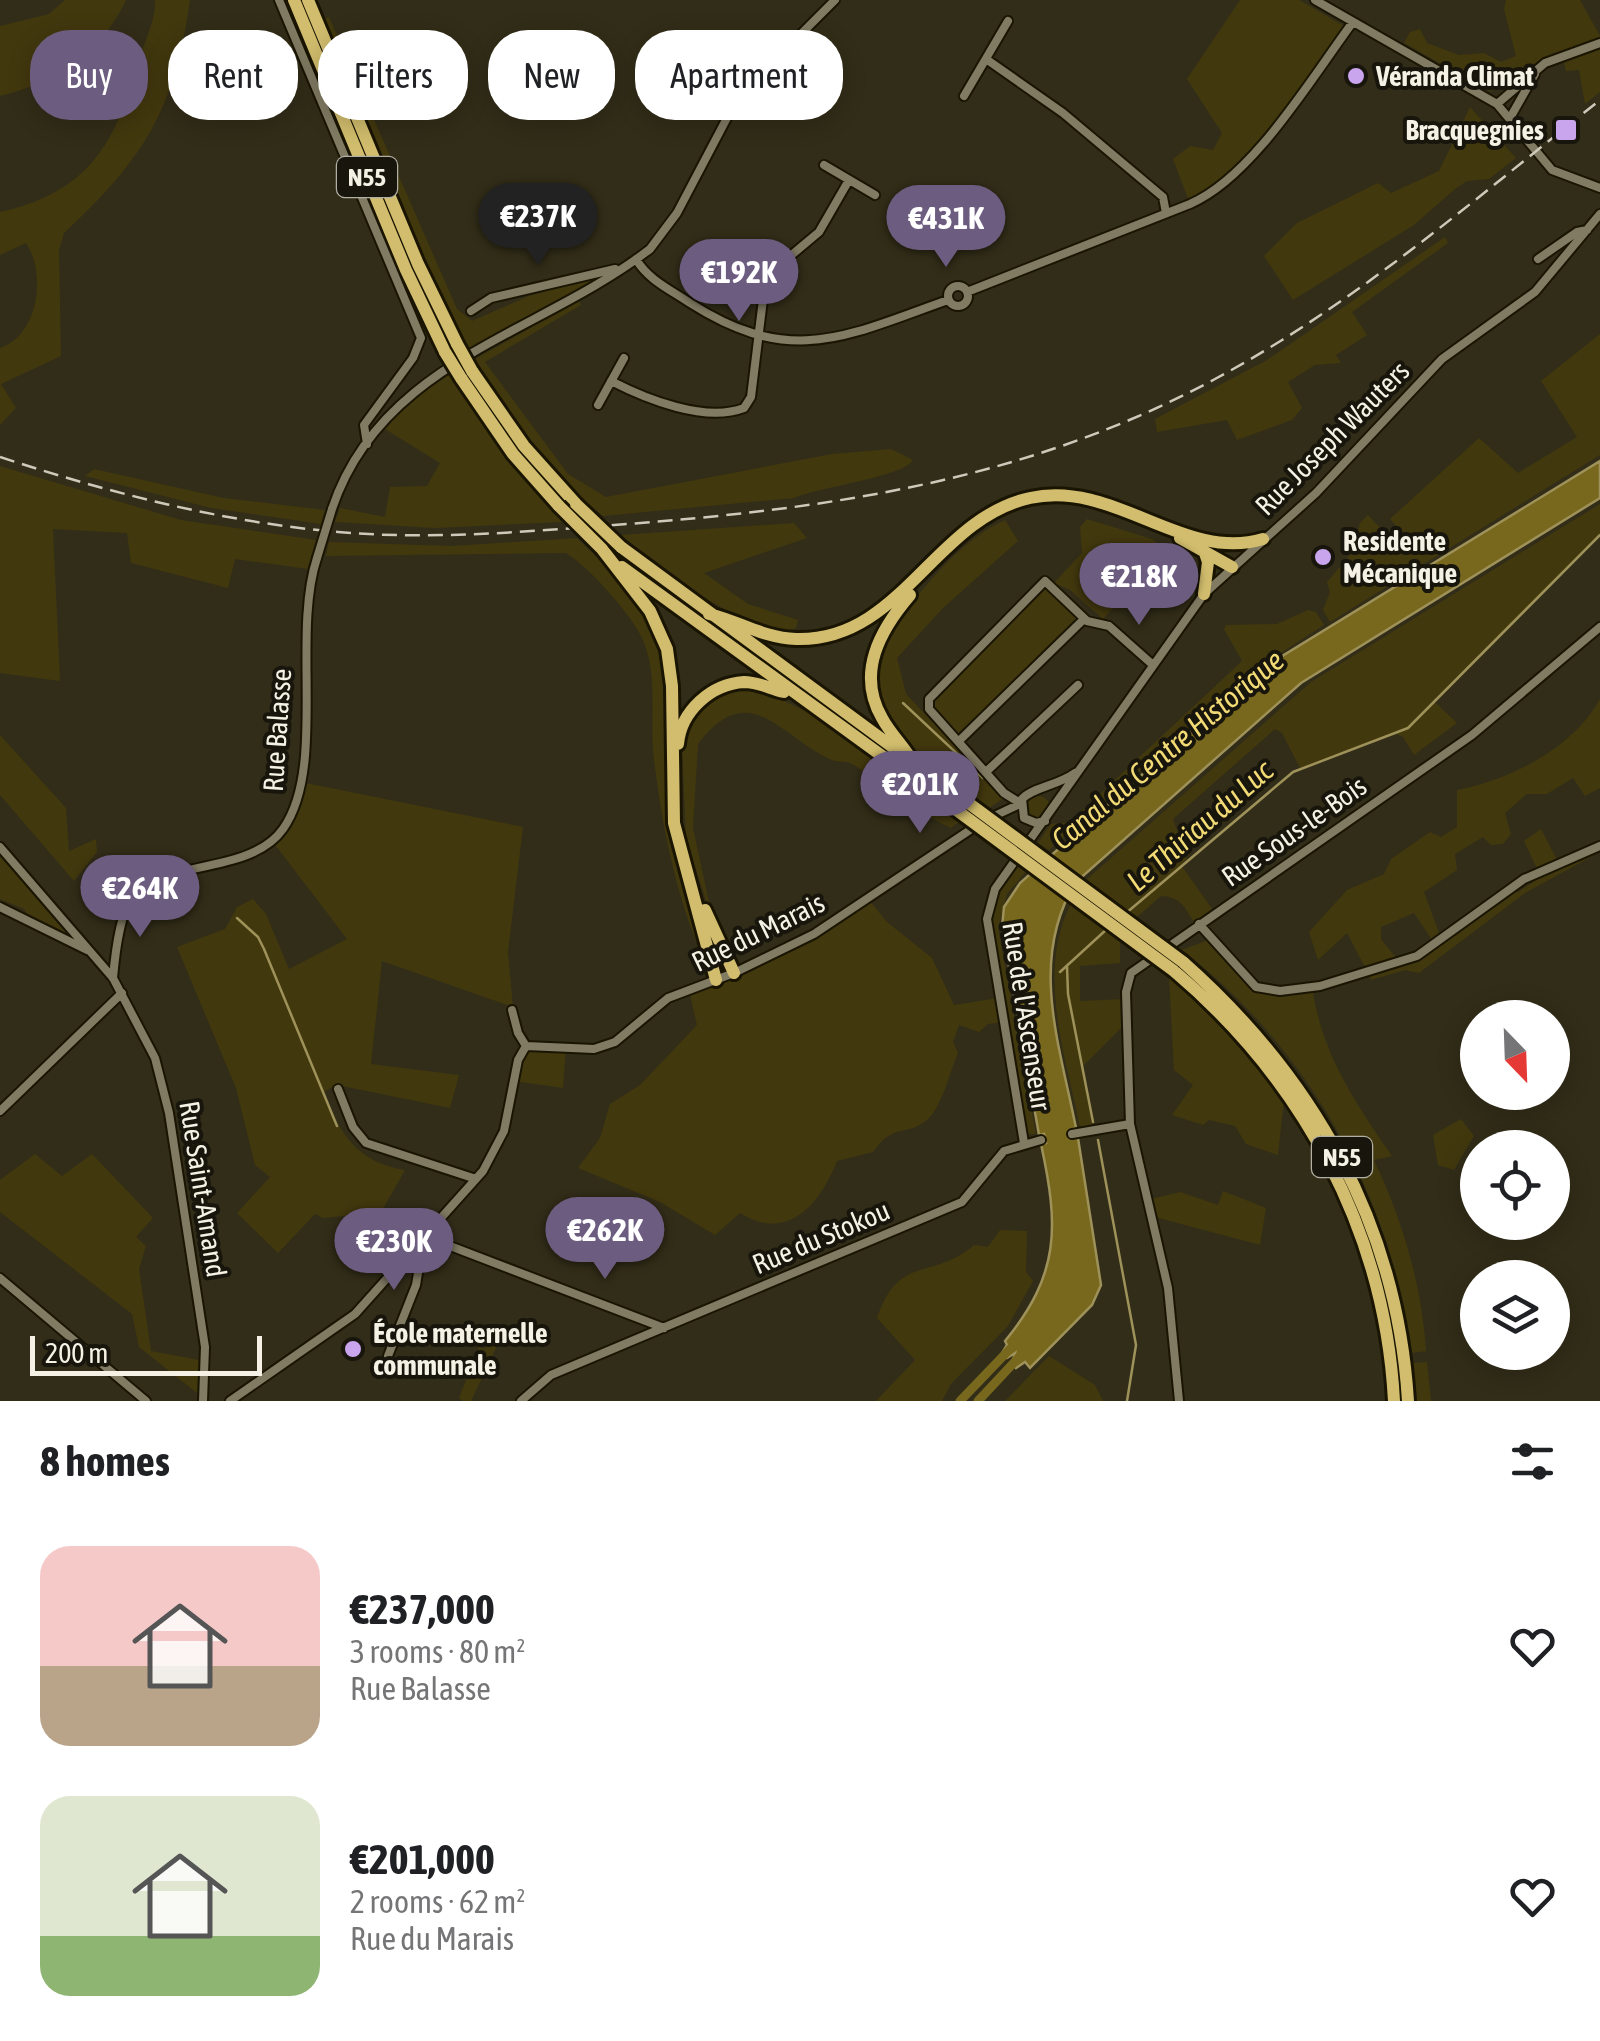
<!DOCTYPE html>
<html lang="en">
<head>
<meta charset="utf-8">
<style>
  :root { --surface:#fff; --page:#f6f6f6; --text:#202124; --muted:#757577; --accent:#6c5c7f }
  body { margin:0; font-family:"Asap Condensed",sans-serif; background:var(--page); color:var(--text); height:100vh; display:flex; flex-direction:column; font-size:38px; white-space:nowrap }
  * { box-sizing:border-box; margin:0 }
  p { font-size:32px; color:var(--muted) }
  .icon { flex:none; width:55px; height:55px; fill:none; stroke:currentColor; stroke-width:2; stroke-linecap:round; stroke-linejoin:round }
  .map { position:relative; height:1401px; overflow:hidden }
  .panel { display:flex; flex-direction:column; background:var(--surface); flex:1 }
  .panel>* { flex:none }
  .top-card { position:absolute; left:30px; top:30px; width:1000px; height:90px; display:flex; gap:20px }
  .needle { width:65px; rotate:157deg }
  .buttons { position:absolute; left:1460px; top:1000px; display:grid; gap:20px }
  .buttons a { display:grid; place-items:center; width:110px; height:110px; border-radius:50%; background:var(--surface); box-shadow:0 5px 25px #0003; font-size:50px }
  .scale { position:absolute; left:30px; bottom:25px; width:232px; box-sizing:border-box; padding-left:10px; border:5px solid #f5f2e5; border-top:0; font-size:28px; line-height:35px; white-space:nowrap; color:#f5f2e5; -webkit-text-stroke:8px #17150c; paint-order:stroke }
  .price { position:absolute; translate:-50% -85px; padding:0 22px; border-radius:35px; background:var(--accent); color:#fff; font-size:32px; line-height:65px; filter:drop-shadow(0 2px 5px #0008) }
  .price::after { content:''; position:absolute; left:50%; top:60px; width:30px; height:22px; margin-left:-15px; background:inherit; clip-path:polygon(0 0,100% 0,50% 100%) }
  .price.selected { background:#222; color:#fff }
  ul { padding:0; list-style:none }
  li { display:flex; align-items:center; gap:30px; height:250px; padding:0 40px }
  li span { display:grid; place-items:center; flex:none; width:280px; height:200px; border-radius:30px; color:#555 }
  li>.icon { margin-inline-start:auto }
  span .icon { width:120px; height:120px; fill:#fffc; stroke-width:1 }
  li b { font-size:42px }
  h2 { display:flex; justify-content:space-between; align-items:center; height:120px; padding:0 40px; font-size:42px }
  .pill { padding:0 35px; border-radius:40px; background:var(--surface); box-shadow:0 5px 25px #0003; font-size:35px; line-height:90px }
  .pill.selected { background:var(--accent); color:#fff }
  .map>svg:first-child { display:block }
  .green { fill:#42380e }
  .water { fill:#78681d; stroke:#9e9159; stroke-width:2.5 }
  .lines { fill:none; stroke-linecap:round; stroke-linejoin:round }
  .stream { stroke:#9e9159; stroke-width:2.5 }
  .canal { stroke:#78681d; stroke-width:9 }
  .minor-casing { stroke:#1a1502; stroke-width:12 }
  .highway-casing { stroke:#1a1502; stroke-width:18 }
  .minor { stroke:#817b63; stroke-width:8 }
  .highway { stroke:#d1bd6d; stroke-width:12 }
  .rail { stroke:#cecabb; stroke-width:2.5; stroke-dasharray:15 8; stroke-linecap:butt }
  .minor-bridge-casing { stroke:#1a1502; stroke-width:12; stroke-linecap:butt }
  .highway-bridge-casing { stroke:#1a1502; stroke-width:18; stroke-linecap:butt }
  .minor-bridge { stroke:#817b63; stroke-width:8 }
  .highway-bridge { stroke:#d1bd6d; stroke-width:12 }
  .poi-dot { fill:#c9a5ee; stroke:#17150c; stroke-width:4 }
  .labels { text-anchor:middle; stroke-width:8; stroke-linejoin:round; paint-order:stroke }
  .shield { fill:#17150c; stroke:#b2b0a4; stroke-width:2.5 }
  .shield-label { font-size:25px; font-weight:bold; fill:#f5f2e5 }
  .poi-label { font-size:28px; font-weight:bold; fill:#f5f2e5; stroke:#17150c; text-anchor:start }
  .street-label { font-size:28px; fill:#f5f2e5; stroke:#17150c }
  .water-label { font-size:30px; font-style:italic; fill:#f2da75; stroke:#17150c }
</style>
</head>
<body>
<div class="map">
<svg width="1600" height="1401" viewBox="0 0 1600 1401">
  <rect width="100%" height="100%" fill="#322d18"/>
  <!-- green -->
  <path class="green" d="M65,0H126C103,51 53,84 0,96V26L49,14Z
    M155,0H190C175,109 144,159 64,233L59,250L61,356L1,384L16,408L0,425V348C38,336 47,274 26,243L0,255V212C85,193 114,148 136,68C142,46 156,23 155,0Z
    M1240,0H1299L1344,26L1353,22L1233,174L1190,204L1173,159L1190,146L1213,150L1222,133L1187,79Z
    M1506,0H1580L1600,36V92L1585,104L1579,70L1566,71L1562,56L1532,66L1512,86L1489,91L1404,43L1410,32L1420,29L1427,43L1459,55L1484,53L1501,62L1516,56L1504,9Z
    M329,17L457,309L472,321L529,296L594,277L595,280L470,351L422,263L321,20Z
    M1470,107L1516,158L1489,179L1467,181L1455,189L1414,225L1293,300L1264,256L1297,223L1378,183L1391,193L1439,171Z
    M1445,237L1448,243L1352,312L1367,335L1336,355L1341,363L1315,365L1288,382L1302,408L1292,420L1237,440L1227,420L1157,432L1155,419L1267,360Z
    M579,301L581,305L485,362L568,474L606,497L832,454L891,449L913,460C903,477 819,487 794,498L603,516C548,472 509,420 475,359Z
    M1600,334V455L1330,622L1323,610L1330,592L1327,582L1360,543L1356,539L1360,523L1368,515L1403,552L1413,545L1390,519L1479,438L1518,473L1577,437L1541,381Z
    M449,375L562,522L435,528L335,522L340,508L385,517L390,487L427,486L440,463L380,426L415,395Z
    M0,466L181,520L316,540L308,569L235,559L228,588L131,563L127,533L53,529L60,681L0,673Z
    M94,469L224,498L325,510L321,524L211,508L85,476Z
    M1600,504V535L1435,702L1457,723L1414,755L1403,737L1396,734L1300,768L1282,733L1275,729L1173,819L1187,859L1181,865L1215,913L1194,922C1185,908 1180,896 1161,896L1120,932V963L1080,966V1001L1126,999L1127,1022L1082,1067L1093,1130L1081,1132C1065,1050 1028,954 1086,880L1311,682Z
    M1087,519L1152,539L1167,552L1103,619L1070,590L1054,583L1082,553L1080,527Z
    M1005,520L1018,541L943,608L897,658L906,694L1004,798L989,808C898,742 831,703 919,594C943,565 970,536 1005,520Z
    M794,523L807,538L704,573L748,604L798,620L796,628C754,641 652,564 621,535Z
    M577,538C604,566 639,591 656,630C680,687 663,752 671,812C677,864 696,917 708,968C677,904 663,831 654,760C649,720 659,675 642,638C631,614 588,566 566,553L326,556L329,542L452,546Z
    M1044,587L1077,619L959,734L934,709L932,699Z
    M1308,610L1316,612L1324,625L1259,667L1049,850L1038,843L1051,824L1070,822L1242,661L1224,629L1226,625L1277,624Z
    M745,689C806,696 909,783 960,821L951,828C914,811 886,783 852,764C845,760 837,763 830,759C780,737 750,676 698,744L693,828L713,921L686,840L682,740C692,711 715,694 745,689Z
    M1600,699V788L1585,796L1573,778L1547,794H1527L1505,813L1511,834L1503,844L1491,845L1483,837L1455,854L1457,870L1424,892L1439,933L1432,940L1414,913L1381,927V939L1398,960L1366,969L1347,933L1318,960L1309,932L1347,890L1384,874L1391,859L1430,832L1441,837L1457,827V790C1512,779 1573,748 1600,699Z
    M0,735L66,808L69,851L96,839L97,852L74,881L0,795Z
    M301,782L523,827L508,952L513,1007L382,961L371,1064L459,1075L450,1108L337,1085L323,1092C340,1134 358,1163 405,1170L371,1230L343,1216L323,1218L315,1214L278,1253L237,1213L270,1177L255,1165L236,1088L177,947L225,929L237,907L253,899L266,914L289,969L347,939L273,842Z
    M1026 808a12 12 0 1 1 24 0a12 12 0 1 1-24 0Z
    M1541,829L1558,862L1600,846V852L1525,893L1419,973L1405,970L1371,980L1367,972L1417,956L1512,888L1518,892L1535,881L1538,871L1524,841Z
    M0,847L74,937L73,938L34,926L24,909L0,899Z
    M1017,859L1029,868L1007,894L998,928L1036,1134H1026L1003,1022L988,1024L979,1032L959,1025L953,1042L958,1053C950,1071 942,1107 927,1120C906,1137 894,1122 873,1152L837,1161C820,1204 788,1243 740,1213L715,1235L660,1202L578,1168L600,1138L610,1104L640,1085L697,1025L689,990L778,952L869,900L887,922L932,958L954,1005L998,998L989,904Z
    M1208,940C1246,984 1254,991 1312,987C1322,1054 1354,1101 1392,1156L1374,1160C1402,1219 1422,1285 1426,1351L1411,1353C1392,1197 1307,1046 1182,950Z
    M1169,977L1206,1008L1284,1100L1278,1155L1246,1144L1235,1126L1209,1120L1203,1125L1172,1115L1193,1085L1174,1070Z
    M566,1046L563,1088L514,1081L523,1049Z
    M1461,1119L1474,1136L1454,1170L1438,1165L1433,1135Z
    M35,1154L62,1176L92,1154L153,1218L136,1237L146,1246L139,1269L151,1351L199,1360L197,1393L139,1347L132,1314L0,1212V1180Z
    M1223,1191L1266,1208L1260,1245L1155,1217L1151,1199L1180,1192L1218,1205Z
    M1000,1230L1027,1231L1026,1272L1033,1281L1008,1326L951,1384L942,1401H876L915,1360L877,1318C899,1253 933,1281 974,1245L988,1247Z
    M487,1343L497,1346L471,1401H463L459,1398L479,1347L485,1349Z
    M1049,1356L1095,1385L1103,1401H1005Z
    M1427,1362L1431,1401H1416L1413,1363Z"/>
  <!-- water -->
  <path class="water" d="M1600,461V498L1301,683L1076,882C1028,959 1060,1046 1076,1128L1069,1130V1138H1078L1101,1285L1092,1305L1030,1368L1025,1362L1016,1368L1012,1363L1015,1353L1007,1358L1002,1353L1007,1345L1005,1341C1060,1274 1059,1227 1041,1144L1046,1143L1044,1134L1039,1135L1002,927L1004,907L1020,883L1261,669Z"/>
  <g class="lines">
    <!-- stream -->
    <path class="stream" d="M903,703L983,778
      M1125,914L1293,772L1408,728L1600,535
      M237,918L258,937L264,949L337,1126
      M1067,966L1068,994L1093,1122
      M1060,972L1107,929
      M1098,1140L1136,1345L1127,1401"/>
    <!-- canal -->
    <path class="canal" d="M960,1401L1010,1349
      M978,1401L1021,1355"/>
    <!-- minor casing -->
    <g class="minor-casing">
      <path id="minor" d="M279,0L421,338L413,358L364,425L367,444
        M1315,0L1497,104L1552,170L1600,188
        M986,59L1063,113L1163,197L1166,213
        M964,96L1008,21
        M1497,104L1545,63L1600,43
        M1510,118L1535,74
        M824,165L875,195
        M636,259C648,280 671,290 690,303C792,368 846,336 948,300
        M1538,259L1577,232L1587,230
        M948 296a10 10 0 1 1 20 0a10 10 0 1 1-20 0Z
        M967,292L1190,204C1253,177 1312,77 1353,22
        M471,311L491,298L615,269
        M611,381C646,399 705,423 744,408L751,397L765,283L770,273L819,232L849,180
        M598,405L624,358
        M332,509C381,361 540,334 650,249L677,213L738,97L835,0
        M959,741L1084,619
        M987,771L1078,685
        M1020,803L1004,793L929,709V699L1045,581L1087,621L1109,626L1153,665
        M988,819L1020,804
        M1045,821L1036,823L1024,818L1022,799C1033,787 1057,786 1075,773
        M0,847L113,978L155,1058L169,1113L205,1347L203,1401
        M0,907L87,950
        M1199,924L1256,987L1280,991L1320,986L1417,956L1524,879L1600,846
        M113,978C115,955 119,916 132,896C157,860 250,876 283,829C327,767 291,636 317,558
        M512,1010L518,1033L526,1046
        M338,1089L353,1127L366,1143L476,1179
        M0,1111L122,993
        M1072,1134L1130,1124
        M1024,1143L987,919L995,889L1204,594L1316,493L1442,359L1535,292L1600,214
        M424,1236L664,1328
        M0,1278L146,1401
        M388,1356L416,1285L424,1236
        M230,1401L355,1314L483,1171L504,1131L518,1060L526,1046L594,1049L615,1042L668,998L734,973L814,934L976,826
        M521,1401L551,1375L962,1202L1004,1151L1041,1140
        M1179,1401L1168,1288L1130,1124L1126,992L1131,973L1472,735L1600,627"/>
    </g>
    <!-- highway casing -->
    <g class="highway-casing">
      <path id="highway" d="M294,0L406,270L445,352
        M308,0L418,264L457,344
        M472,371L524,446L576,504
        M461,378L513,454L559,506
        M1180,538L1232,567
        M621,547L959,796
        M602,549L650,611L667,649L672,686L674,823L716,980
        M622,567L951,806
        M1204,594L1208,562L1205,553
        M910,595C880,630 856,673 882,718C891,735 905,747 914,764
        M709,614C739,621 763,638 796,639C901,642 934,519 1030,498C1114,479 1184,563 1263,539
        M678,744C681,711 711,684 744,682C759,682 770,689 784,692
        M705,910L734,973
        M1183,962C1314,1078 1397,1224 1408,1401
        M1174,971C1303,1080 1385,1231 1394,1401"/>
    </g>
    <!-- minor -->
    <use href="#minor" class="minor"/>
    <!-- highway -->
    <use href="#highway" class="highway"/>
    <!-- rail -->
    <path class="rail" d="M0,457C110,493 222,522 338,532C430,540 522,532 614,525C828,509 1023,482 1215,379C1355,304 1476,198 1600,100"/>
    <!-- minor-bridge casing -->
    <g class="minor-bridge-casing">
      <path id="minor-bridge" d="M317,558L332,509"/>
    </g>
    <!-- highway-bridge casing -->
    <g class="highway-bridge-casing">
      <path id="highway-bridge" d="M457,344L472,371
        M445,352L461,378
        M576,504L621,547
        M559,506L602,549
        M959,796L1183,962
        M951,806L1174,971"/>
    </g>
    <!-- minor-bridge -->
    <use href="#minor-bridge" class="minor-bridge"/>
    <!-- highway-bridge -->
    <use href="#highway-bridge" class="highway-bridge"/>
  </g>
  <!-- markers -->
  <g class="poi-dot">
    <circle cx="1356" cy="76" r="10"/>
    <rect x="1554" y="118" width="24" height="24" rx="5"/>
    <circle cx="1323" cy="557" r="10"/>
    <circle cx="353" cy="1349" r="10"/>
  </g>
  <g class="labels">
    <!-- shield labels -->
    <g class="shield">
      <rect x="337" y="157" width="60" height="40" rx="8"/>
      <rect x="1312" y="1137" width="60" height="40" rx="8"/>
    </g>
    <g class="shield-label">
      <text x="367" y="186">N55</text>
      <text x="1342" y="1166">N55</text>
    </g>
    <!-- poi labels -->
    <g class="poi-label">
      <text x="1376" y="86">Véranda Climat</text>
      <text x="1544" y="140" text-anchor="end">Bracquegnies</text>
      <text x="1343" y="551">Residente<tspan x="1343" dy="32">Mécanique</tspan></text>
      <text x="373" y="1343">École maternelle<tspan x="373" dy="32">communale</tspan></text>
    </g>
    <!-- street labels -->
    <g class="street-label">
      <text transform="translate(1332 438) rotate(-45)" y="10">Rue Joseph Wauters</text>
      <text transform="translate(277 730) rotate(-86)" y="10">Rue Balasse</text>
      <text transform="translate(1294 831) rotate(-35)" y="10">Rue Sous-le-Bois</text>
      <text transform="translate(758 932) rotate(-26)" y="10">Rue du Marais</text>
      <text transform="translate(1027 1016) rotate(81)" y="10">Rue de l'Ascenseur</text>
      <text transform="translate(203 1189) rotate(81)" y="10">Rue Saint-Amand</text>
      <text transform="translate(821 1237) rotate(-23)" y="10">Rue du Stokou</text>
    </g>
    <!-- water labels -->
    <g class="water-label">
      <text transform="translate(1168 750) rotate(-40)" y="10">Canal du Centre Historique</text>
      <text transform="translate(1200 826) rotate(-41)" y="10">Le Thiriau du Luc</text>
    </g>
  </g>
</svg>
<div class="buttons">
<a><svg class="needle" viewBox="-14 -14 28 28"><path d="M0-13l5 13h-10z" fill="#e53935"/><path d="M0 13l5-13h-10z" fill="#757577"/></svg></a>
<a><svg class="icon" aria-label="locate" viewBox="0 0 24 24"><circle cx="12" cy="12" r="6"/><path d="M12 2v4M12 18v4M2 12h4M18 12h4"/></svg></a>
<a><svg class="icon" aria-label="layers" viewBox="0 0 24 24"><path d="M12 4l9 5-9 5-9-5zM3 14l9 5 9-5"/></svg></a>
</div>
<div class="scale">200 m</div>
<b class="price selected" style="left:538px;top:268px">€237K</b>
<b class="price" style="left:946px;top:270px">€431K</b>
<b class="price" style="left:739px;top:324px">€192K</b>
<b class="price" style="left:1139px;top:628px">€218K</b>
<b class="price" style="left:920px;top:836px">€201K</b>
<b class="price" style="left:140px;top:940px">€264K</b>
<b class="price" style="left:605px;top:1282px">€262K</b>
<b class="price" style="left:394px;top:1293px">€230K</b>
<div class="top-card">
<a class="pill selected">Buy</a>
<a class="pill">Rent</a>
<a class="pill">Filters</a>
<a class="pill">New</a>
<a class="pill">Apartment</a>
</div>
</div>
<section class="panel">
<h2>8 homes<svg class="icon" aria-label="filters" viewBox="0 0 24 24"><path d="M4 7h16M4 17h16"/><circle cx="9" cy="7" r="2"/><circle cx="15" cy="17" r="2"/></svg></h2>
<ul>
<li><span style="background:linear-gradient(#f6c9c9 60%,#b9a48a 0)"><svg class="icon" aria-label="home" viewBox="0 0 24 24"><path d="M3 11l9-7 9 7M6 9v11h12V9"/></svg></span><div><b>€237,000</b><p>3 rooms · 80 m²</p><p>Rue Balasse</p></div><svg class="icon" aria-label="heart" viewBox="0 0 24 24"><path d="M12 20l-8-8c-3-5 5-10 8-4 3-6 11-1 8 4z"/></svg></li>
<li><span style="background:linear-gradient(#dfe7d0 70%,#8fb573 0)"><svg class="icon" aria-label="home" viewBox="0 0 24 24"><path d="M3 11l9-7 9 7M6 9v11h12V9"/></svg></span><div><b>€201,000</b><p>2 rooms · 62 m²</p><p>Rue du Marais</p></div><svg class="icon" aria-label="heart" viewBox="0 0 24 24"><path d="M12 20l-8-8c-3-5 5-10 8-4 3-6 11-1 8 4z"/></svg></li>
</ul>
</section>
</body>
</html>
